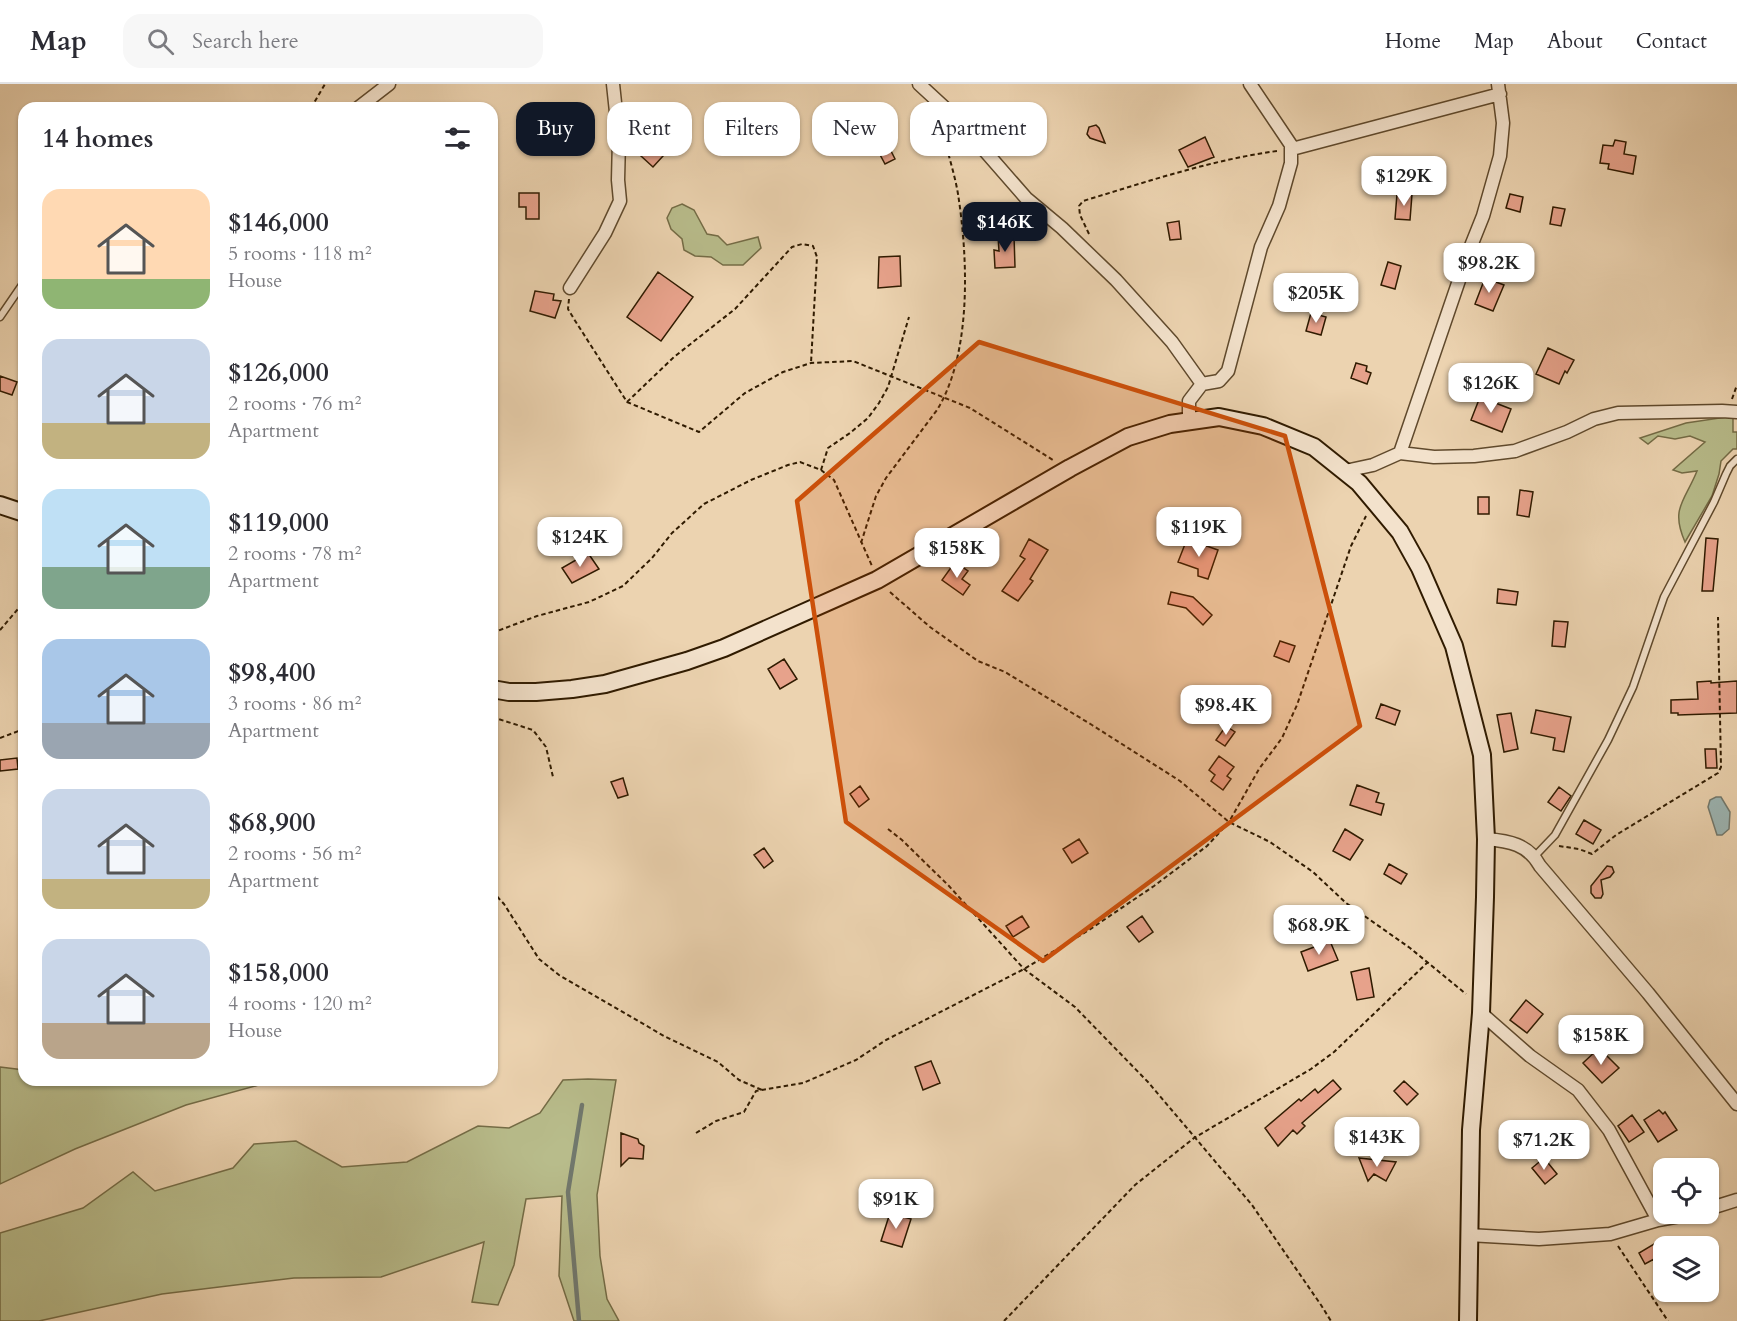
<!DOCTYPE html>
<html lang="en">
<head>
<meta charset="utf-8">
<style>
  :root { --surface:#fff; --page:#f7f7f7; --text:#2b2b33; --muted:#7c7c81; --line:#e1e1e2; --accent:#111827 }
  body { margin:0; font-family:Cardo,serif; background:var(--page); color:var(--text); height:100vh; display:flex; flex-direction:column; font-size:22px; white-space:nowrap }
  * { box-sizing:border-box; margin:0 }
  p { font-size:20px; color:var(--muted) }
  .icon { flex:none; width:33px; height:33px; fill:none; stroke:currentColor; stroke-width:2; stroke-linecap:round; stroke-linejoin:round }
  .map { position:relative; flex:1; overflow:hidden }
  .details { position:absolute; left:18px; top:18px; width:480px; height:984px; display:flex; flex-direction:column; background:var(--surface); border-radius:18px; box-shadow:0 2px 4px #0004 }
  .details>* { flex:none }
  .hud { position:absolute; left:516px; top:18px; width:570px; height:54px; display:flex; gap:12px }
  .controls { position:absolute; left:1653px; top:1074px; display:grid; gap:12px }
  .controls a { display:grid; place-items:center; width:66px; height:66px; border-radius:12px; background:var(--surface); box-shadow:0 2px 4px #0004; font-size:30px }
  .price { position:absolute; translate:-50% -51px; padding:0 14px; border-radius:12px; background:#fff; color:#222; font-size:20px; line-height:39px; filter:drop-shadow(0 2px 3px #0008) }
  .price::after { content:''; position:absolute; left:50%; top:36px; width:18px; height:14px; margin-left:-9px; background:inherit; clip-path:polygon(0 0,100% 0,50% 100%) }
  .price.selected { background:var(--accent); color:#fff }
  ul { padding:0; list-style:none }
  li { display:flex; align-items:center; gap:18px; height:150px; padding:0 24px }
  li span { display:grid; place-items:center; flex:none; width:168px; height:120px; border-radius:18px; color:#555 }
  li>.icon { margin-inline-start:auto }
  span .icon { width:72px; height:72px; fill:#fffc; stroke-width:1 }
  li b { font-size:26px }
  h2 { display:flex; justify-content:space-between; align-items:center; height:72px; padding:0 24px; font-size:26px }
  .pill { padding:0 21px; border-radius:18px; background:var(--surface); box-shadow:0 2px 4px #0004; font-size:21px; line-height:54px }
  .pill.selected { background:var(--accent); color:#fff }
  header { display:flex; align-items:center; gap:36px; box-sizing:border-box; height:84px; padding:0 30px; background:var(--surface); border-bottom:2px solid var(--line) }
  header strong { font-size:28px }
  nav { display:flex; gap:33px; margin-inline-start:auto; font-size:21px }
  .search { width:420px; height:54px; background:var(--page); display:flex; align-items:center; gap:15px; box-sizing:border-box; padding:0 21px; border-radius:18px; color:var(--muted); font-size:22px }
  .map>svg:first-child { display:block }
  .green { fill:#b8bc8b; stroke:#746c46; stroke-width:1.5 }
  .water { fill:#9cb6b5; stroke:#71786d; stroke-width:1.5 }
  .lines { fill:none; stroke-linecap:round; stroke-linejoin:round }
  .stream { stroke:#71786d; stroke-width:4.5 }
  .building { fill:#e7a28b; stroke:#301b00; stroke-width:1.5 }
  .service-casing { stroke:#5f492c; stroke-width:9 }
  .minor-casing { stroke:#5f492c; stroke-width:15 }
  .secondary-casing { stroke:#301b00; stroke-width:20 }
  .path { stroke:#301b00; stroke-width:2; stroke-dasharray:4.5 3; stroke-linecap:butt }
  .service { stroke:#f3e2cc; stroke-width:6 }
  .minor { stroke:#f3e2cc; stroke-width:12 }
  .secondary { stroke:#f3e2cc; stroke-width:16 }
  .marked { fill:#cc500a; fill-opacity:0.2; stroke:#cc500a; stroke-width:4.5; stroke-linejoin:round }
</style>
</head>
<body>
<header>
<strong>Map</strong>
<div class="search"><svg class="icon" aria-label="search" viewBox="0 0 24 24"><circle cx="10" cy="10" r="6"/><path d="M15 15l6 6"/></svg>Search here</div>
<nav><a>Home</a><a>Map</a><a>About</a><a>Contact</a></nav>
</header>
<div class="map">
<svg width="1737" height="1237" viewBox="0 0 1737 1237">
  <rect width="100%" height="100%" fill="#ecd3b0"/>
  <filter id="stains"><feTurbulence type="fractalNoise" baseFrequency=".00333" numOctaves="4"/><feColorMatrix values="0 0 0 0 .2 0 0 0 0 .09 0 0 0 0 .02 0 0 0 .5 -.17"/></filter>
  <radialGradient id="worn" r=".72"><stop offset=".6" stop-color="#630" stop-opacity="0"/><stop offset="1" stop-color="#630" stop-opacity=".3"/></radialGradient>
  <!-- green -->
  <path class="green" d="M682,120L694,126L707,150L718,152L727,161L758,153L761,164L743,181H723L711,173L695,172L684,166L682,155L671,145L667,134L672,124Z
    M1733,332V348H1737V365H1733L1721,377L1719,390L1712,412L1685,458C1670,424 1685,417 1697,387L1682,389L1673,386L1705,358L1690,352L1675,355L1658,352L1648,360L1640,354L1686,339Z
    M0,983L24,986V996H261L259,1001L186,1021L75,1065L0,1100Z
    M588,995L616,996L597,1111L600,1172L607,1215L619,1237H574L559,1192L562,1112L526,1115L514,1181L498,1221L472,1218L484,1158L381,1193L294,1194L162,1210L39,1237H0V1149L83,1124L133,1088L155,1107L233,1084L254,1060L296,1057L342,1083L407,1078L478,1042L509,1044L540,1029L563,996Z"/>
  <!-- water -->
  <path class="water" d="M1716,713H1721L1730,728L1729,745L1722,751H1717L1708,723L1710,716Z"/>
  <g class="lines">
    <!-- stream -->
    <path class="stream" d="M579,1237L568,1108L582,1021"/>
  </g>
  <!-- building -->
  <path class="building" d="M1096,41L1099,44L1105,59L1090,54L1087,50L1089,43Z
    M1205,53L1214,73L1188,83L1179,66Z
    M1615,56L1626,58L1624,70L1636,72L1633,90L1608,85L1609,80L1600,79L1603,61L1613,62Z
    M887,59L895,75L885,80L877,65Z
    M652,61L663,72L653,83L641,72Z
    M519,109H539V135H526V123H519Z
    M1397,110H1412L1410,136L1395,135Z
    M1510,110L1523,113L1520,128L1506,124Z
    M1553,123L1565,125L1561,142L1550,140Z
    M1179,137L1181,155L1170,156L1167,139Z
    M998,152H1014L1015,183L995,184L994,166L999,167Z
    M900,172L901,202L878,204L879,173Z
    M1486,174L1500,180L1494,195L1480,190Z
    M1388,178L1401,182L1395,205L1381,201Z
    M658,188L693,213L661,257L627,233Z
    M1485,194L1504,201L1493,227L1475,220Z
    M535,207L554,210L553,216L561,217L555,234L530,227Z
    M1311,229L1326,233L1321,251L1306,247Z
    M1548,264L1574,276L1567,289L1565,287L1559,300L1536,290Z
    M1356,279L1367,282L1366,287L1371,289L1367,300L1351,294Z
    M0,292L17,298L12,311L0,307Z
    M1480,313L1511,325L1502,348L1471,336Z
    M1520,406L1533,408L1529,433L1517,431Z
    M1478,413H1489V430H1478Z
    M1706,454L1718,455L1713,507H1702Z
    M1029,455L1048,466L1030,495L1033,497L1018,517L1002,507L1025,475L1020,472Z
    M1187,455L1218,466L1208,495L1198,492V485L1178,478Z
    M588,469L599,485L572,499L562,484Z
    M955,478L968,487L962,495L970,501L963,511L942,496Z
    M1498,505L1518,508L1516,521L1497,519Z
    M1171,508L1193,513L1212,531L1203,541L1186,524L1168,520Z
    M1554,537L1568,538L1565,563L1552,562Z
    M1280,557L1295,562L1289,578L1274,572Z
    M784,575L797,595L780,605L768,585Z
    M1711,597V599L1737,597V629L1678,631V629H1671V616L1698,615L1697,598Z
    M1381,620L1400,627L1395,641L1376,634Z
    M1536,626L1571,633L1564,668L1553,666L1555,654L1531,649Z
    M1511,629L1518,665L1504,668L1497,631Z
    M1226,642L1235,648L1225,662L1216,656Z
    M1705,665H1716L1717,684H1706Z
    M1219,672L1234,683L1227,692L1231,695L1223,706L1211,697L1215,691L1209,686Z
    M17,674L18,685L0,687V676Z
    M623,694L628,711L618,714L611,698Z
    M1357,701L1379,709L1376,718L1384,720L1381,731L1350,721Z
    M860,702L869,715L859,723L850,710Z
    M1559,703L1571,712L1561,727L1548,718Z
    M1584,736L1601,746L1593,760L1576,750Z
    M1345,745L1363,756L1350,776L1333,767Z
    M1079,755L1088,769L1072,779L1063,765Z
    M764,764L773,777L764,784L754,771Z
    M1389,780L1407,790L1401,800L1384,790Z
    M1607,782L1612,783L1614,788L1610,793L1601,796L1603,810L1601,814H1595L1591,809V802Z
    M1022,832L1029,843L1013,853L1006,842Z
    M1142,832L1153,848L1139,858L1127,843Z
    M1330,857L1338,876L1308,887L1301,868Z
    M1369,884L1374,913L1357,916L1351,888Z
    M1526,916L1543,930L1527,949L1510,936Z
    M1599,964L1619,984L1602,999L1583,979Z
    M931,977L940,999L923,1006L915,983Z
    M1333,996L1341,1005L1302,1039L1305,1042L1297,1050L1293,1046L1278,1062L1265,1044L1299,1015L1301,1017L1315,1005L1318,1009Z
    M1404,997L1418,1010L1407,1021L1394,1007Z
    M1659,1026L1663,1030L1665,1028L1677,1046L1658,1058L1644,1036Z
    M1632,1031L1644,1048L1629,1058L1618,1042Z
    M621,1049L638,1055L639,1059L644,1062L643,1075L629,1074L621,1082Z
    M1359,1074L1396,1078L1386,1097L1374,1090L1368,1097Z
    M1544,1074L1557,1090L1545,1100L1532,1084Z
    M890,1129L911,1135L902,1163L881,1157Z
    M1659,1157L1664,1169V1189L1654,1175L1645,1180L1639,1169Z"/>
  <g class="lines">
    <!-- service casing -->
    <g class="service-casing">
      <path id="service" d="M0,233L24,198
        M1535,772L1555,751L1608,656L1633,603L1664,513L1714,418L1726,390L1730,382L1737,375"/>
    </g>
    <!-- minor casing -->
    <g class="minor-casing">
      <path id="minor" d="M919,0L958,36L1026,114L1062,144L1116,196L1172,258L1202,300L1189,317V336
        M358,24L389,0
        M1292,65L1500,10
        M570,204L605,149L620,117L618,96L619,56L613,0
        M1202,300L1219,297L1228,287L1261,163L1279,122L1291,79V61L1250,0
        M1400,369L1469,167L1483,132L1500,72L1503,39L1498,0
        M1345,387L1373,381L1400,369L1434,373L1474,372L1515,367L1567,348L1594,335L1618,329L1722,327L1737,328
        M1486,755C1509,757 1528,760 1540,782L1648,909L1737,1020
        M1481,929L1530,972L1578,1006L1609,1046L1658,1136L1691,1130
        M1708,1125L1737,1116
        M1468,1151L1539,1155L1610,1150L1658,1136"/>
    </g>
    <!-- secondary casing -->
    <g class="secondary-casing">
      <path id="secondary" d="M0,421L24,429
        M492,605L509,608H536L572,605L605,600L687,577L724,564L877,496L1070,384L1128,353L1170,340L1219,333L1263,342L1314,363L1359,399L1400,448L1420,484L1454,562L1482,671L1486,755L1485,813L1481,929L1471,1046L1468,1237"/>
    </g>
    <!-- path -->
    <path class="path" d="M311,24L325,0
      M1089,150L1080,131L1079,122L1083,117C1146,98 1211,76 1277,67
      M569,215L568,225L574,235L627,318L699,348L745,309L783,288L811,279L853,277L970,324L1053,376
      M1732,315L1737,301
      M627,318L674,273L735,225L792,163L802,160L813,162L817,173L811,279
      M821,386L828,364L850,349L868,334L879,319L888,303L909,233
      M861,459L876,412L886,394L937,326C972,269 968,174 958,110C954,86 945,62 941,38
      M890,508L930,543L978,577L1005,588L1092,641L1180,697L1229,738L1270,758L1313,788L1346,819L1410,864L1466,910
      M0,546L24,518
      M492,549L537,532L589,518L623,502L652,474L672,449L704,420L751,396L788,381L800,378L821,386L834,396L872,482
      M492,633L533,646L546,663L553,693
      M0,654L24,645
      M888,745L902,756L949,802L1024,885L1075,923L1148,998L1252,1121L1321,1221L1331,1237
      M1559,762L1579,765L1592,770L1616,751L1718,689L1721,683L1718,533
      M492,807L504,820L539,875L559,891L664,952L718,978L739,996L762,1006
      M696,1049L716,1037L744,1028L756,1007L803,999L856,976L886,956L1024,885L1089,846L1154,802L1207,762L1229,738L1259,685L1282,654L1297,621L1351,462L1366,432
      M1618,1162L1668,1237
      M1004,1237L1135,1101L1194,1054L1311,985L1334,968L1428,878"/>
    <!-- service -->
    <use href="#service" class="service"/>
    <!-- minor -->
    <use href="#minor" class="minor"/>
    <!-- secondary -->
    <use href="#secondary" class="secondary"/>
  </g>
  <!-- marked area -->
  <path class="marked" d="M979,258L1285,352L1360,642L1043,877L846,738L797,417Z"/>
  <rect width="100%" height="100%" filter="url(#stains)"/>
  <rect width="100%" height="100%" fill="url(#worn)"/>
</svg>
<div class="controls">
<a><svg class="icon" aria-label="locate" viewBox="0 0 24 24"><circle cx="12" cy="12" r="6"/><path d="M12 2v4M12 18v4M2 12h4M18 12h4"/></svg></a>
<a><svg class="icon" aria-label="layers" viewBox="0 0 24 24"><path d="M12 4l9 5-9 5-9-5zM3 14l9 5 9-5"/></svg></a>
</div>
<b class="price" style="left:1404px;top:123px">$129K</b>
<b class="price selected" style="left:1005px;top:169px">$146K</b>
<b class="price" style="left:1489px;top:210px">$98.2K</b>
<b class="price" style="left:1316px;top:240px">$205K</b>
<b class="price" style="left:1491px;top:330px">$126K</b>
<b class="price" style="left:1199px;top:474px">$119K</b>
<b class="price" style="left:580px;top:484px">$124K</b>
<b class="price" style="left:957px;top:495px">$158K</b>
<b class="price" style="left:1226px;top:652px">$98.4K</b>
<b class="price" style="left:1319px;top:872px">$68.9K</b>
<b class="price" style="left:1601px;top:982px">$158K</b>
<b class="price" style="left:1377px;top:1084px">$143K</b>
<b class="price" style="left:1544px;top:1087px">$71.2K</b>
<b class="price" style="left:896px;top:1146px">$91K</b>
<div class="hud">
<a class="pill selected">Buy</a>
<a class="pill">Rent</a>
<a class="pill">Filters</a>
<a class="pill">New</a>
<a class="pill">Apartment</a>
</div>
<section class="details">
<h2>14 homes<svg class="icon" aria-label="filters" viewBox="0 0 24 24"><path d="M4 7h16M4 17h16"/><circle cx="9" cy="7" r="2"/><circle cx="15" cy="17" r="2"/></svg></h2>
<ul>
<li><span style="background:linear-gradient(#ffd9b3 75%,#8fb573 0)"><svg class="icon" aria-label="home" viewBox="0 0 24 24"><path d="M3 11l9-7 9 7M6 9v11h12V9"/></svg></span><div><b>$146,000</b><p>5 rooms · 118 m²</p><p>House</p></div></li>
<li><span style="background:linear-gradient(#c9d6e8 70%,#c2b280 0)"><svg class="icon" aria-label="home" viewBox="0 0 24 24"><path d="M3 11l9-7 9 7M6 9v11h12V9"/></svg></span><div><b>$126,000</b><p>2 rooms · 76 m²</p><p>Apartment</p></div></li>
<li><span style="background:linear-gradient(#bfe0f5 65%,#7fa58c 0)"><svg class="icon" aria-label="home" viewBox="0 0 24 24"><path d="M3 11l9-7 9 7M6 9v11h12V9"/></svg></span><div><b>$119,000</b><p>2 rooms · 78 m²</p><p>Apartment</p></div></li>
<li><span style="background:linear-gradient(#a9c7e8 70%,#9aa5b1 0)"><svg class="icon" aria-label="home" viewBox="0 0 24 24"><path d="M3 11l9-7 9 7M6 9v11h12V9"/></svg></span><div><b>$98,400</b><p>3 rooms · 86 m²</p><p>Apartment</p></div></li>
<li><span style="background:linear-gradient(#c9d6e8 75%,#c2b280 0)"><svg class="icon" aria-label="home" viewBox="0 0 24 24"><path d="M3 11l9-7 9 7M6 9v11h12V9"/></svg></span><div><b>$68,900</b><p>2 rooms · 56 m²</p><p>Apartment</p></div></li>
<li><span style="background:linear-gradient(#c9d6e8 70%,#b9a48a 0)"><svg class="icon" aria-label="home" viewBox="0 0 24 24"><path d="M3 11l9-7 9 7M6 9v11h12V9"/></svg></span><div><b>$158,000</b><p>4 rooms · 120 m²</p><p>House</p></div></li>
</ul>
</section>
</div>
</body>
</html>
